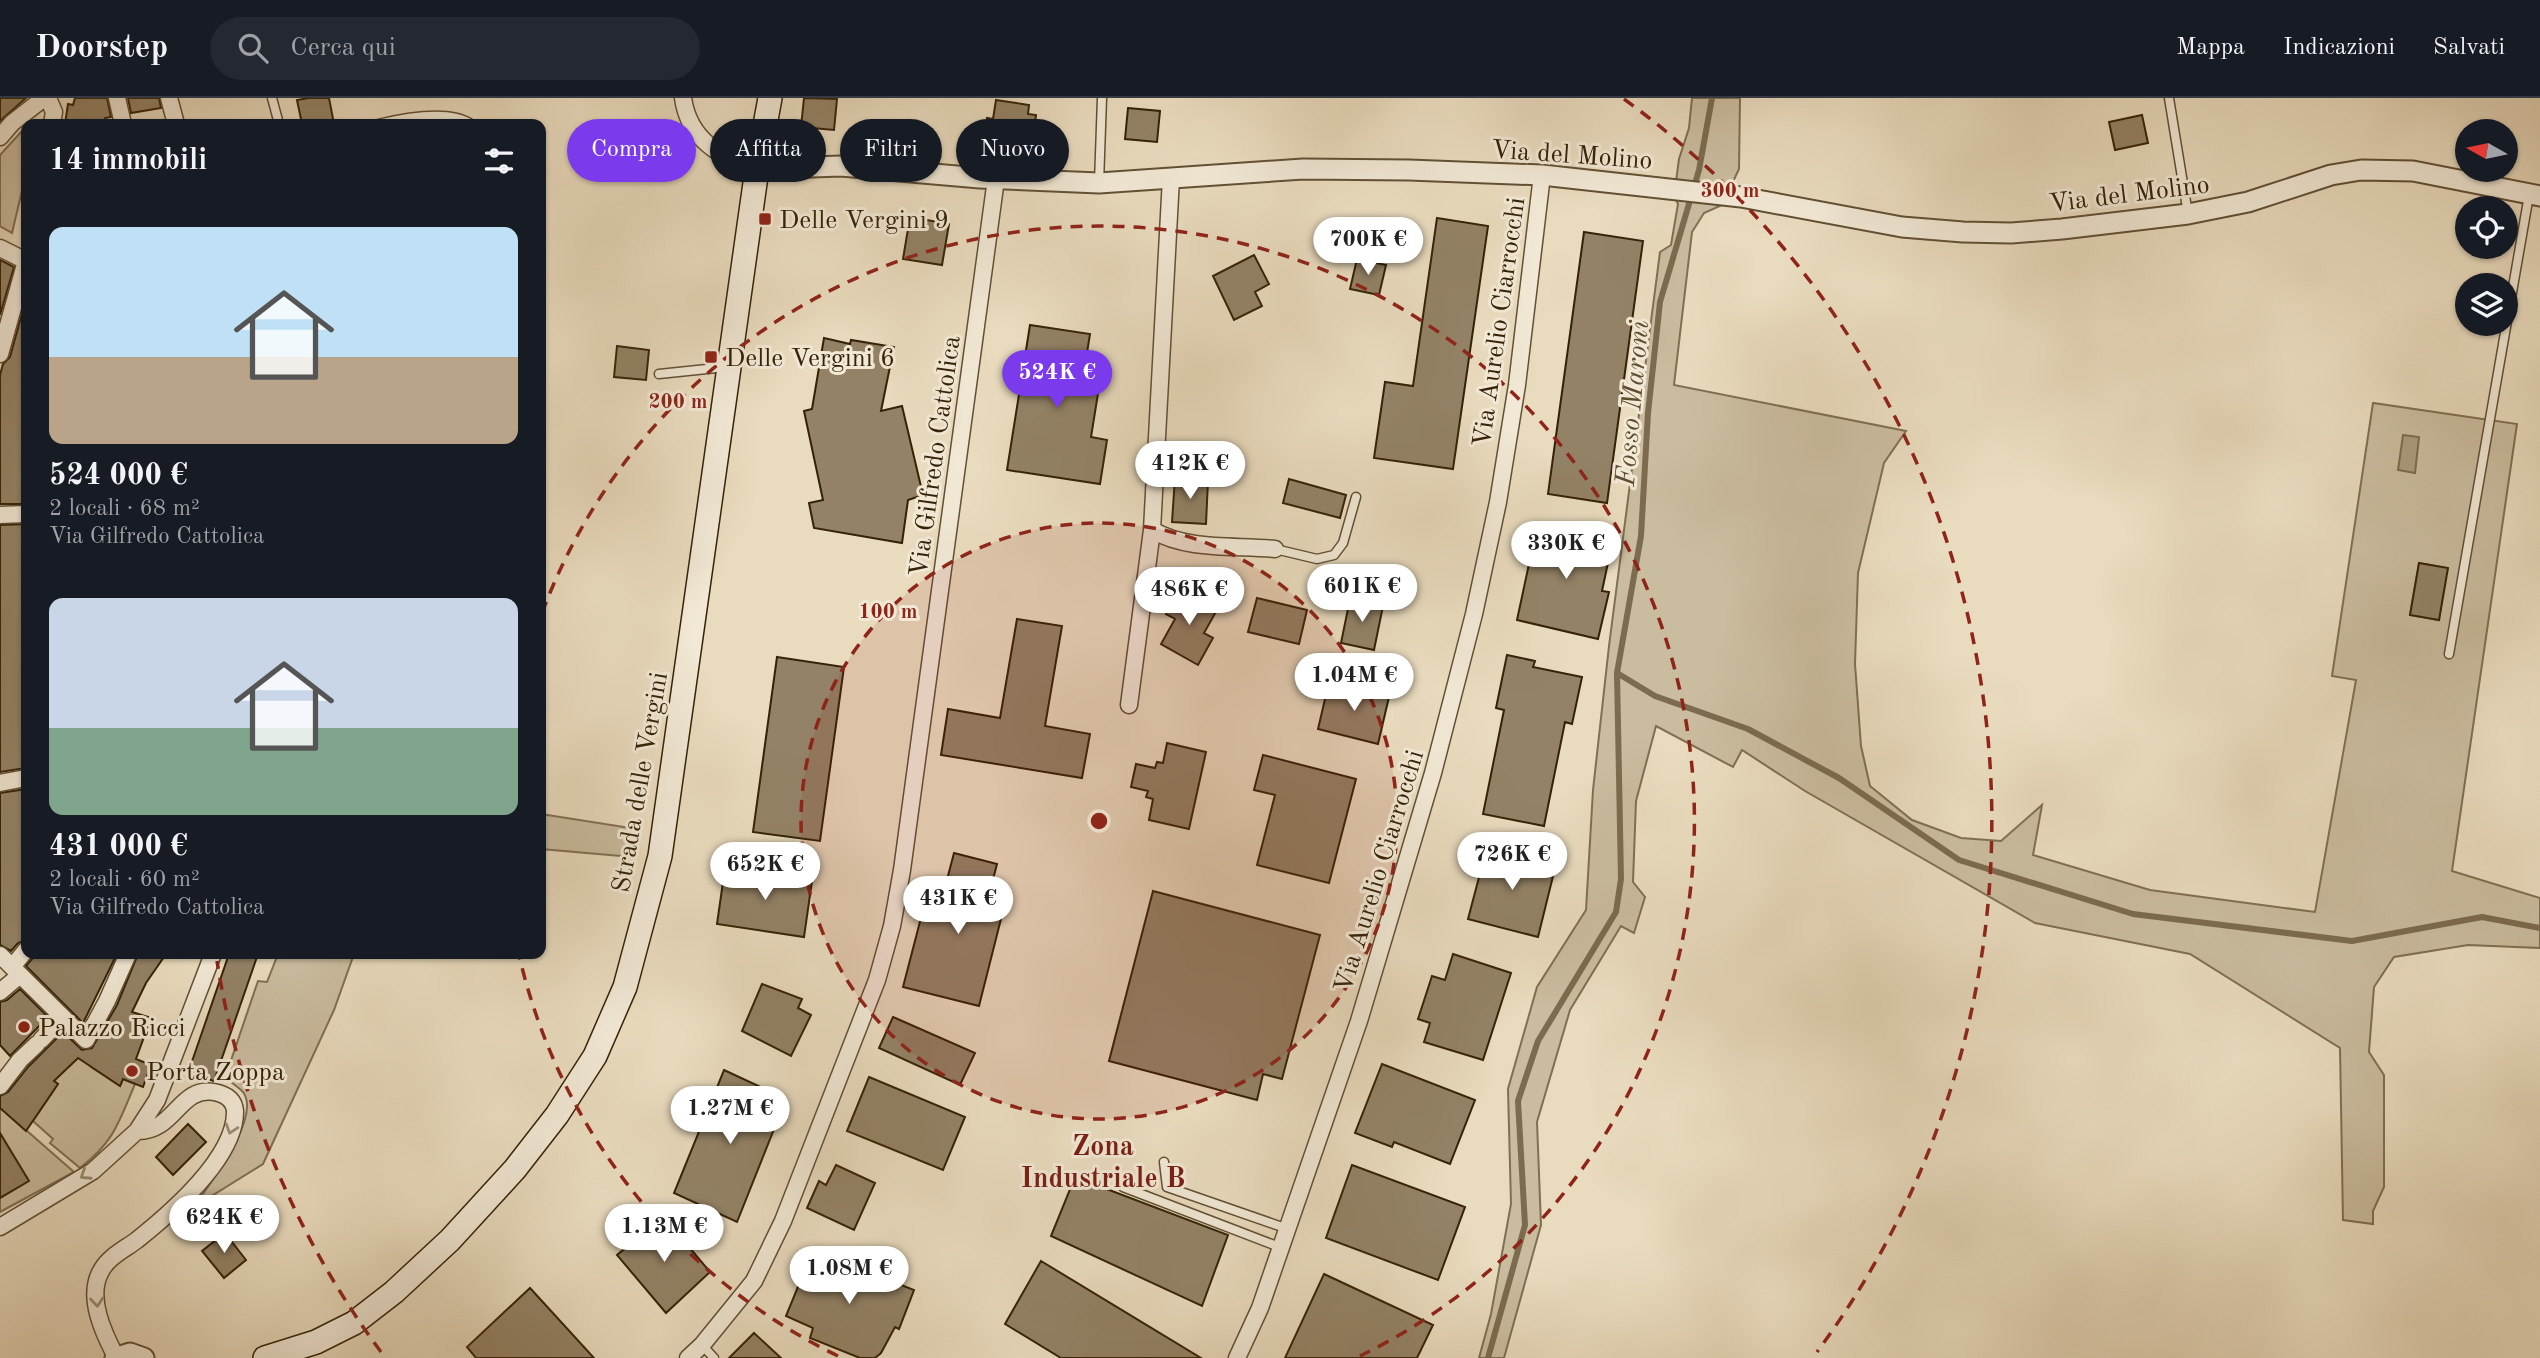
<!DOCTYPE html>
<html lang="it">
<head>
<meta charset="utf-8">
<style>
  :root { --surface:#171b24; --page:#242831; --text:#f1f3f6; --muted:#9ea1a6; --line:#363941; --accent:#7c3aed }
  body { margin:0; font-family:"Old Standard TT",serif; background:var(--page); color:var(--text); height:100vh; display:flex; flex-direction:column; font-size:26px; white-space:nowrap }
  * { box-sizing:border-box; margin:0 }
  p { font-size:23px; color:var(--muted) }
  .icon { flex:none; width:38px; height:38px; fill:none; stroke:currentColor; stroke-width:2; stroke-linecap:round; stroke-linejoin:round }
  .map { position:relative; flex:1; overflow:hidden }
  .panel { position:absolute; left:21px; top:21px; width:525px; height:840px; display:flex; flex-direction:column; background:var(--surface); border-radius:14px; box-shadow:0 2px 5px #0004 }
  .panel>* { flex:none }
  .hud { position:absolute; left:567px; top:21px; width:665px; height:63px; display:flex; gap:14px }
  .needle { width:46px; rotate:279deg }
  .fabs { position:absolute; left:2455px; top:21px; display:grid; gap:14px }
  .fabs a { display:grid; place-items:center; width:63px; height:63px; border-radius:50%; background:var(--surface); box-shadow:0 2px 5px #0004; font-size:35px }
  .price { position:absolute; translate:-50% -60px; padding:0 16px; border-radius:24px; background:#fff; color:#222; font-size:23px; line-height:46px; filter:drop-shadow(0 2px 4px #0008) }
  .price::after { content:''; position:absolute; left:50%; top:42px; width:21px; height:16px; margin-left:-10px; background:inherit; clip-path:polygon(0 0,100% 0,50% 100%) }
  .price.current { background:var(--accent); color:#fff }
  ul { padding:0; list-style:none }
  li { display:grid; align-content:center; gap:14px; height:371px; padding:0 28px }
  li span { display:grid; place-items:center; height:217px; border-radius:14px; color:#555 }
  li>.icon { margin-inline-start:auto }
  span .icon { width:126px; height:126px; fill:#fffc; stroke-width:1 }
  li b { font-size:30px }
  h2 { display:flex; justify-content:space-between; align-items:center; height:84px; padding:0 28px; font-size:30px }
  .chip { padding:0 24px; border-radius:32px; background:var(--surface); box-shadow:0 2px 5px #0004; font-size:24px; line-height:63px }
  .chip.current { background:var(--accent); color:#fff }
  header { display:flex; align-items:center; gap:42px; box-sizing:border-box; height:98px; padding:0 35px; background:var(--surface); border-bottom:2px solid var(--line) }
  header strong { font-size:33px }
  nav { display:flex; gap:38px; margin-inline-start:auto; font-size:24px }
  .search { width:490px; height:63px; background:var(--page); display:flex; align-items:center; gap:18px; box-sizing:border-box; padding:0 24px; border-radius:38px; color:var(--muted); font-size:26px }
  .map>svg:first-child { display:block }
  .green { fill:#cabc9f; stroke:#806f52; stroke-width:2; fill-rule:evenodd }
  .water { fill:#ac9c7f; stroke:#7c6b4f; stroke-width:2 }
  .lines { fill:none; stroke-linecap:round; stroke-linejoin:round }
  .stream { stroke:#7c6b4f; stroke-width:6 }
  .building { fill:#938266; stroke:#352206; stroke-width:2 }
  .service-casing { stroke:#625034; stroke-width:11 }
  .minor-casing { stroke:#625034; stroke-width:19 }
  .tertiary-casing { stroke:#625034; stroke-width:23 }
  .secondary-casing { stroke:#352206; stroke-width:26 }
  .service { stroke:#f1e8d5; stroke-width:8 }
  .minor { stroke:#f1e8d5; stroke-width:16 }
  .tertiary { stroke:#f1e8d5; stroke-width:19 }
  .secondary { stroke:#f1e8d5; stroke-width:23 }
  .oneway { stroke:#9c8f78 }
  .ring { fill:none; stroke:#8f2418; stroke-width:3.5; stroke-dasharray:12 9 }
  .poi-dot { fill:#8f2418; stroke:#f1e8d5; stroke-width:2.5 }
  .labels { text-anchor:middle; stroke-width:6; stroke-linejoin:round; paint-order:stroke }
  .street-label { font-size:26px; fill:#352206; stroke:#f1e8d5 }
  .poi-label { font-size:26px; fill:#352206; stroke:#f1e8d5; text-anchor:start }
  .water-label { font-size:28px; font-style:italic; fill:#5f4d30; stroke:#f1e8d5 }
  .neighbourhood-label { font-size:28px; font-weight:bold; fill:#7a1f14; stroke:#f1e8d5 }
  .centre { fill:#8f2418; stroke:#f1e8d5; stroke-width:3.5 }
  .ring-label { font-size:21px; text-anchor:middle; font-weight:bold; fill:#8f2418; stroke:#f1e8d5; stroke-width:6; stroke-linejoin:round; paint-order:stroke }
</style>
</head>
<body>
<header>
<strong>Doorstep</strong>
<div class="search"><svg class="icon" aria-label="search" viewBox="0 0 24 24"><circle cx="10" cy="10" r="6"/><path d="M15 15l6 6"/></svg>Cerca qui</div>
<nav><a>Mappa</a><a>Indicazioni</a><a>Salvati</a></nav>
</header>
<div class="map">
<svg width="2540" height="1260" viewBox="0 0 2540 1260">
  <rect width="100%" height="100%" fill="#e9dbbe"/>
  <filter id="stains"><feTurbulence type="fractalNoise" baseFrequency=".00286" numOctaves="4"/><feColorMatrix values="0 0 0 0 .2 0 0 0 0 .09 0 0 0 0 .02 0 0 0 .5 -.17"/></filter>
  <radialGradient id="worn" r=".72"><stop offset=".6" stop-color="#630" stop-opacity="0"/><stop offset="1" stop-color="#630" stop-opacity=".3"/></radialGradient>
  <!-- green -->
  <path class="green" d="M1692,0H1740L1739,71L1722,107L1704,115L1692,134L1674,287L1906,333L1884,365L1858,475L1855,566L1861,648L1870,688L1912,722L1961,740L2001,743L2042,707L2033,757L2150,792L2315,814L2356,582L2332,578L2373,305L2517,326L2452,773L2540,800V850L2468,847L2394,859L2374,889L2369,954L2384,977V1089L2373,1113V1126L2343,1122L2340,950L2190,856L2035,825L1805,693L1742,652L1733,669L1656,628L1636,703L1633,784L1645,799L1634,835L1621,828L1570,912L1537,1024L1541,1127L1504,1260H1479L1491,1216L1511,1106L1508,991L1537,889L1586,812L1593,692L1609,548L1660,154L1671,147L1678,106L1674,98L1679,61L1689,30ZM2419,465L2447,470L2439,522L2410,517Z
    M21,34L26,37V76L12,135L0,128V57Z
    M541,716L637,731L632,759L541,751Z
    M278,856H354L334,912L263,1066L202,1104L201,1099C214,1079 261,1018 243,994C238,989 231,984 225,980L258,883L267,884Z
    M84,955L93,960L91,969L120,988L123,981L135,986C119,1024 114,1044 80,1070L50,1045L53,1041L33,1023L58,986L50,980L63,964L68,969Z
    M2,1011L74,1074L0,1114V1013Z"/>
  <!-- water -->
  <path class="water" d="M2403,337L2419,339L2415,375L2398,372Z"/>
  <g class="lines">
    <!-- stream -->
    <path class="stream" d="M1617,575L1655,598L1748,631L1839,680L1959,762L2133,816L2352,843L2482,819L2540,830
      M1488,1260L1525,1127L1518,1003L1538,943L1616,814L1621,781L1617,575L1641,438L1648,315L1660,204L1699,72L1712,0"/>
  </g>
  <!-- building -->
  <path class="building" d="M0,0H26L0,23Z
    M75,0H107L111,19L105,20L104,26H65L68,6L73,7Z
    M128,0H159L161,10L131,15Z
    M309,0H329L334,26H302L297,2Z
    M804,0L837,1L834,32L801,29Z
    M996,2L1029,7L1028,16L1036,17L1032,47L1017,45L1016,54L982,50L987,20L993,21Z
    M1128,10L1160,13L1157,44L1125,41Z
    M2142,17L2148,45L2115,52L2109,24Z
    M910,119L949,126L942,167L903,161Z
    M1437,120L1488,128L1453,371L1374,360L1385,284L1413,288Z
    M1584,134L1643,143L1607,405L1548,396Z
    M1254,157L1269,186L1255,194L1262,208L1234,222L1213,178Z
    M1357,161L1386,167L1379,197L1350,191Z
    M0,162L14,169L0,217Z
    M26,201V406H0V277L3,266L10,259Z
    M1030,227L1090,236L1083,280L1100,283L1091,339L1107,342L1100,386L1007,372Z
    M824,240L850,246L851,242L894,249L881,313L902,308L923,397L908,402L902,445L814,430L809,405L823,402L804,313L812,311Z
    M617,248L649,252L646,282L614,279Z
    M1175,380L1208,382L1206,426L1172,424Z
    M1289,381L1346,397L1340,420L1283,405Z
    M1538,424L1613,441L1602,493L1609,494L1598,541L1517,522Z
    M26,426V670L0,674V427Z
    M2419,465L2448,470L2439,522L2410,517Z
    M1180,491L1217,512L1204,535L1213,540L1198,567L1161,546L1175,521L1166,516Z
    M1257,500L1307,512L1299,546L1248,534Z
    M1350,501L1383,508L1374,552L1341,545Z
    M1017,521L1062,528L1045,628L1090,636L1082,680L941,657L948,611L1000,620Z
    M1507,557L1535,563L1533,569L1582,579L1572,626L1565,624L1544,728L1483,716L1504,612L1496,610Z
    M777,559L844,569L820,743L753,734Z
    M1329,584L1389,599L1378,646L1318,631Z
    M1167,645L1206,654L1189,731L1149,722L1153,701L1146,699L1148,693L1131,689L1136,666L1155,670L1157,664L1163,665Z
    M1263,657L1356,681L1329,785L1257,767L1275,697L1254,692Z
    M26,691V842L18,845L11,853L0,847V695Z
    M1487,749L1556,766L1538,839L1468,821Z
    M954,755L997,766L987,805L1004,809L979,908L903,889L923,812L938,816Z
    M725,770L812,783L804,839L717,826Z
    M1153,793L1320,837L1282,981L1263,976L1257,1002L1109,963Z
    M36,856H117L83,925L26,868Z
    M138,856H166L146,885L132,914L151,920L136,961L151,967L143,989L123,981L120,988L78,960L54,983L58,986L26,1033L0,1010V998L8,994L28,969L63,934L82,952L92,950L117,907Z
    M229,856H258L214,983L188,975Z
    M1453,856L1511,875L1483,962L1424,944L1430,925L1418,921L1432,878L1445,882Z
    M762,886L802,901L798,910L811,917L791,958L742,933Z
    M20,891L48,919L10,958L0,947V904L7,902Z
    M893,919L975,955L960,987L879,950Z
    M1382,966L1475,1002L1450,1066L1394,1044L1392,1049L1355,1035Z
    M724,972L786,1001L737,1124L674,1095Z
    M869,979L965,1019L943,1072L847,1033Z
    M188,1026L206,1044L173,1077L156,1059Z
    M0,1035L29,1083L0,1100Z
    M836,1067L875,1085L854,1132L807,1110L819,1083L826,1087Z
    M1352,1067L1465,1109L1438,1182L1326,1140Z
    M1075,1079L1228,1137L1202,1208L1051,1138Z
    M664,1119L710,1174L666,1215L617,1157Z
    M225,1135L246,1162L224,1180L202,1153Z
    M813,1152L914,1192L899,1231L895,1229L881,1255L875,1260H860L810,1240L813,1230L786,1218Z
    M1041,1163L1201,1260H1061L1005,1226Z
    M1324,1176L1433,1227L1417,1260H1285Z
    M530,1190L594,1260H476L467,1249Z
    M754,1235L781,1260H729Z"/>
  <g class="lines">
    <!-- service casing -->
    <g class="service-casing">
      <path id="service" d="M272,0L279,26
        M2169,0L2188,116
        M378,26C403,20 449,11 471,26
        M1099,85L1102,0
        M659,276L726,269
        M1275,451L1317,461L1334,457L1343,445L1356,399
        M2449,556L2529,97
        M1164,1064L1167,1089L1288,1131
        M1123,1089L1282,1150
        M702,1247L714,1260"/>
    </g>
    <!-- minor casing -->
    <g class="minor-casing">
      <path id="minor" d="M48,0L54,14L52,26
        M117,0L123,26
        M169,0L176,26
        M683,0C689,42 720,59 757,71
        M0,39L12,25L44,0
        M0,150L26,163
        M0,256L26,163
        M0,417L26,416
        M1152,432C1188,453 1235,447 1275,451
        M1129,607L1152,432L1171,80
        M0,685L26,680
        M0,857L86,942L107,903L128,856
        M12,869L26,852
        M0,894L20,877
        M41,942L63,919
        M0,988L20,962L37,946
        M0,1129L93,1073L137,1033L157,1002L213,856
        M116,1259C104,1236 86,1199 101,1173C108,1159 125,1151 137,1142C171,1115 236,1059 235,1013C234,1001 225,996 214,994C179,988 175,1034 137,1033
        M688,1260L702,1247L754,1183L783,1123L877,882L892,828L902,772L996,81
        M1237,1260L1260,1210L1359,923L1433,675L1474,516L1498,404L1517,287L1542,77"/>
    </g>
    <!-- tertiary casing -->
    <g class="tertiary-casing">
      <path id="tertiary" d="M757,71L841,68L980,80L1099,85L1303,71L1409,72L1542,77L1741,99L1902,129L1963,134L2011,135L2062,131L2188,116L2248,104L2331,77L2361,72L2413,73L2540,98
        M115,1260L130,1255L144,1260"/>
    </g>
    <!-- secondary casing -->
    <g class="secondary-casing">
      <path id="secondary" d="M265,1260L316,1244L354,1225L394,1194L450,1142L515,1071L557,1017L595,958L625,889L660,758L757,71L770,0"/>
    </g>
    <!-- service -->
    <use href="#service" class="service"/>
    <!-- minor -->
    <use href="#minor" class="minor"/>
    <!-- tertiary -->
    <use href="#tertiary" class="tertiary"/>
    <!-- secondary -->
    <use href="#secondary" class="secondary"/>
  </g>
  <!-- one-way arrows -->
  <defs><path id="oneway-chevron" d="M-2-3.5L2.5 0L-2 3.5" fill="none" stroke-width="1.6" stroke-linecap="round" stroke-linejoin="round" transform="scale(1.75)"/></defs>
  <g class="oneway">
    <use href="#oneway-chevron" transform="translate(231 1031) rotate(108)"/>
    <use href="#oneway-chevron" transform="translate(85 1077) rotate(147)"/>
    <use href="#oneway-chevron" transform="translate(97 1204) rotate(85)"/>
  </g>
  <!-- distance rings -->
  <circle cx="1099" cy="723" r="298" fill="#8f2418" fill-opacity=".12"/>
  <g class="ring">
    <circle cx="1099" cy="723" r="298"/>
    <path d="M838 1258A595 595 0 0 1 519 857M542 515A595 595 0 1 1 1360 1258"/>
    <path d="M381 1254A893 893 0 0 1 217 863M1624 1A893 893 0 0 1 1817 1254"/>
  </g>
  <!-- markers -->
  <g class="poi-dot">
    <rect x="758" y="114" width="14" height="14" rx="3.5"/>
    <rect x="704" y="252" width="14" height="14" rx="3.5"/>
    <circle cx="24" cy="929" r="7"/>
    <circle cx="132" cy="973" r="7"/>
  </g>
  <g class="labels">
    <!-- street labels -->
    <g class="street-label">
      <text transform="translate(1572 56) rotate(4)" y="9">Via del Molino</text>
      <text transform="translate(2129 95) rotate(-7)" y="9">Via del Molino</text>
      <text transform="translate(1498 224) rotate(-82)" y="9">Via Aurelio Ciarrocchi</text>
      <text transform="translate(934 358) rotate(-82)" y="9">Via Gilfredo Cattolica</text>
      <text transform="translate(639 684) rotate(-80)" y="9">Strada delle Vergini</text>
      <text transform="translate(1378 773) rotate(-73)" y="9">Via Aurelio Ciarrocchi</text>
    </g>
    <!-- poi labels -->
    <g class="poi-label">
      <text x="779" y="130">Delle Vergini 9</text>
      <text x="725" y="268">Delle Vergini 6</text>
      <text x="38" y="938">Palazzo Ricci</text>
      <text x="146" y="982">Porta Zoppa</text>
    </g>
    <!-- water labels -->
    <g class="water-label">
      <text transform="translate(1631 305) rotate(-85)" y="10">Fosso Maroni</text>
    </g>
    <!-- neighbourhood labels -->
    <g class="neighbourhood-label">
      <text x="1103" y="1057">Zona<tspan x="1103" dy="32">Industriale B</tspan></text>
    </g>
  </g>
  <circle cx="1099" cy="723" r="10" class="centre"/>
  <g class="ring-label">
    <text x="1730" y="99">300 m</text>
    <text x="678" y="310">200 m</text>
    <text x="888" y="520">100 m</text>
  </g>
  <rect width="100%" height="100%" filter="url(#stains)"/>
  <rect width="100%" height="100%" fill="url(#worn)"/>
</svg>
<div class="fabs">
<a><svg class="needle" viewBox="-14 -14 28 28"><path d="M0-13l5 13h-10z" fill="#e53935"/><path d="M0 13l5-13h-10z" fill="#9ea1a6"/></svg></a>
<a><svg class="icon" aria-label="locate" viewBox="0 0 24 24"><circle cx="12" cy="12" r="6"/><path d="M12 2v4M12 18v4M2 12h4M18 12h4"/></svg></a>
<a><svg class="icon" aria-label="layers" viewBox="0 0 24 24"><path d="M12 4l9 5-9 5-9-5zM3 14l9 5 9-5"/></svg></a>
</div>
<b class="price" style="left:1368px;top:179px">700K €</b>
<b class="price current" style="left:1057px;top:312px">524K €</b>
<b class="price" style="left:1190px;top:403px">412K €</b>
<b class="price" style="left:1566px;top:483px">330K €</b>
<b class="price" style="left:1362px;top:526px">601K €</b>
<b class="price" style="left:1189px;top:529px">486K €</b>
<b class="price" style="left:1354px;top:615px">1.04M €</b>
<b class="price" style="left:1512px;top:794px">726K €</b>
<b class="price" style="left:765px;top:804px">652K €</b>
<b class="price" style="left:958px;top:838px">431K €</b>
<b class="price" style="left:730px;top:1048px">1.27M €</b>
<b class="price" style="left:224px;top:1157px">624K €</b>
<b class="price" style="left:664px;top:1166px">1.13M €</b>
<b class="price" style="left:849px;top:1208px">1.08M €</b>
<div class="hud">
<a class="chip current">Compra</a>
<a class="chip">Affitta</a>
<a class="chip">Filtri</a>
<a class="chip">Nuovo</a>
</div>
<section class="panel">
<h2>14 immobili<svg class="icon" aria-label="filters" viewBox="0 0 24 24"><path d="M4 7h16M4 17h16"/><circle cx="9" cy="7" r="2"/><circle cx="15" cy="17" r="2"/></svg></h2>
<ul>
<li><span style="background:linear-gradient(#bfe0f5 60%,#b9a48a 0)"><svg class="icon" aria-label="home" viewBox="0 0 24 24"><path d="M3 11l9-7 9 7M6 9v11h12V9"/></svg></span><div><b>524 000 €</b><p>2 locali · 68 m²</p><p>Via Gilfredo Cattolica</p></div></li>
<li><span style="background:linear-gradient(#c9d6e8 60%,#7fa58c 0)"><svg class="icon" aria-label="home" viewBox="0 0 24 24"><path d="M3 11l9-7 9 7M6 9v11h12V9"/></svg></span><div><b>431 000 €</b><p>2 locali · 60 m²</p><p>Via Gilfredo Cattolica</p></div></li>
</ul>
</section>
</div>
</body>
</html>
